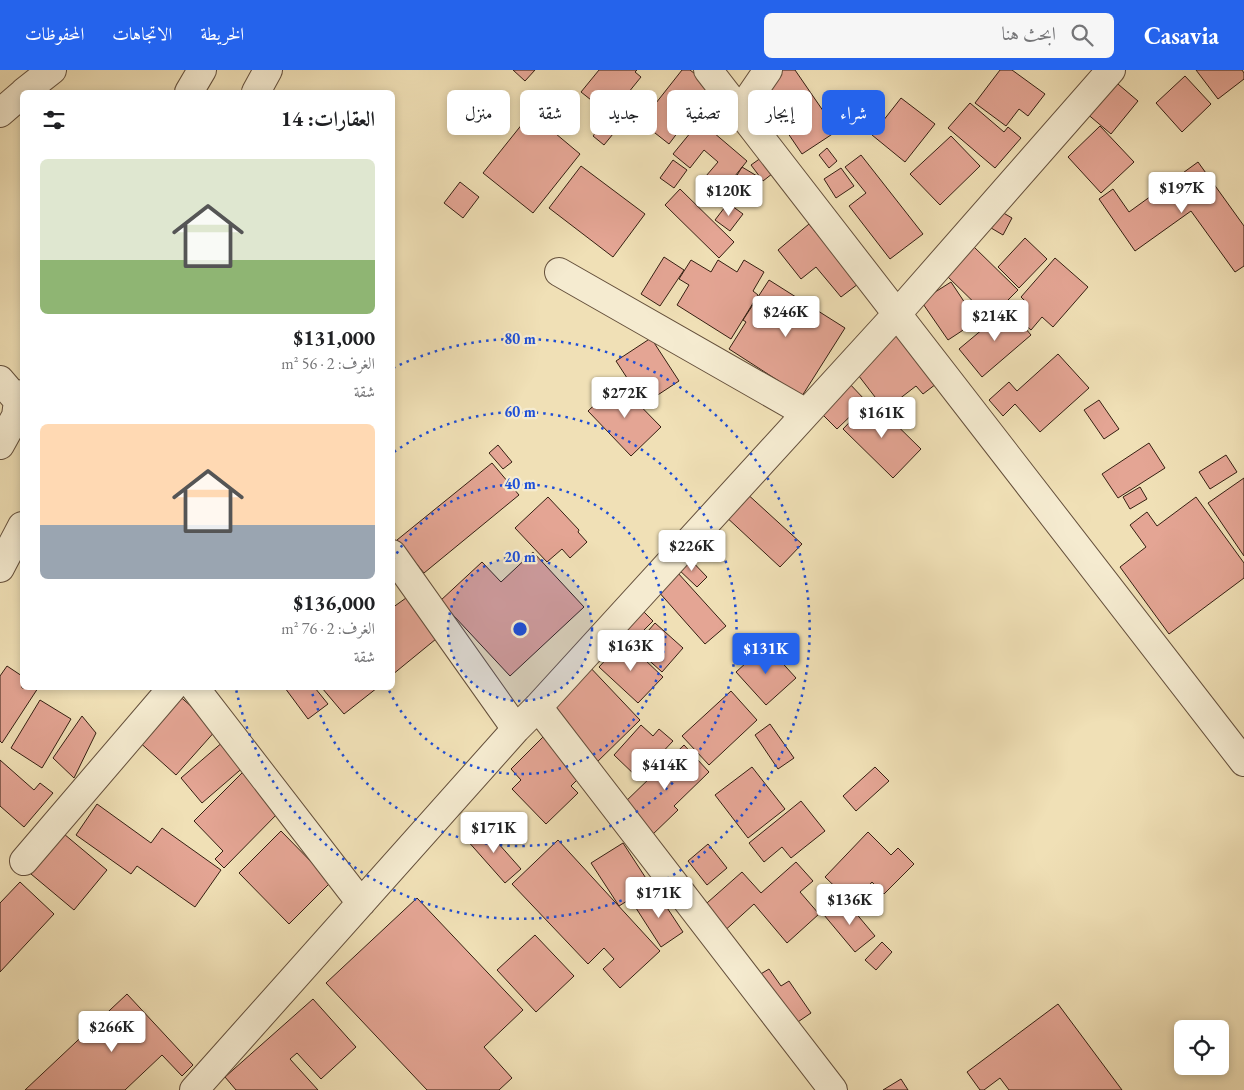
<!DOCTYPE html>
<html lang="ar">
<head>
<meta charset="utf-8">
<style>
  :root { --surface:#fff; --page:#f6f6f6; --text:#202124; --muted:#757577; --accent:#2563eb }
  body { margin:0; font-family:"EB Garamond",Amiri,serif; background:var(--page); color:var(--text); direction:rtl; height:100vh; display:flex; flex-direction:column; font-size:19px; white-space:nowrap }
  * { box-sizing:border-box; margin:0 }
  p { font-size:16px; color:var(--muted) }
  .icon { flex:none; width:28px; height:28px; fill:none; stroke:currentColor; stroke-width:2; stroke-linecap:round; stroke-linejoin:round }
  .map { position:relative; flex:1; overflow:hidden; direction:ltr }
  .details { position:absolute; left:20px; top:20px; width:375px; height:600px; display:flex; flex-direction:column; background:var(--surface); border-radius:8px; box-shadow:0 2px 8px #0003; direction:rtl }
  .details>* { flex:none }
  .hud { position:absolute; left:410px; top:20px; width:475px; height:45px; direction:rtl; display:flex; gap:10px }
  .tools { position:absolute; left:1174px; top:950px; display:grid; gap:10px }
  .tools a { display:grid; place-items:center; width:55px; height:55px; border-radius:8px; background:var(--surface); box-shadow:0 2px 8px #0003; font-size:25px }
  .price { position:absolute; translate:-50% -42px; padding:0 11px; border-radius:5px; background:#fff; color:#222; font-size:16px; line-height:32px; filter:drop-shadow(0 1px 2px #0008) }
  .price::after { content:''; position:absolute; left:50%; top:30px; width:15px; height:11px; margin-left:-8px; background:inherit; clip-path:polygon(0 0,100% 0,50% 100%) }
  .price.current { background:var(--accent); color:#fff }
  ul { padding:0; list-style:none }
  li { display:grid; align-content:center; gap:10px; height:265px; padding:0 20px }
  li span { display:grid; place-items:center; height:155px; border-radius:8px; color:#555 }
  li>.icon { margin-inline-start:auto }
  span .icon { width:90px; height:90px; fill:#fffc; stroke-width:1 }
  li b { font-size:21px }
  h2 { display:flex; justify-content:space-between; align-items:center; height:60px; padding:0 20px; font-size:21px }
  .pill { padding:0 18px; border-radius:8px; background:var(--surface); box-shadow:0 2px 8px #0003; font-size:18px; line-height:45px }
  .pill.current { background:var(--accent); color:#fff }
  header { display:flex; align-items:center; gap:30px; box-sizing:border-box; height:70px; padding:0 25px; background:var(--accent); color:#fff }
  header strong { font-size:24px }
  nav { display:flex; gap:28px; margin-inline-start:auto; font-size:18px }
  .search { width:350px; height:45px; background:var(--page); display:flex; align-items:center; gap:12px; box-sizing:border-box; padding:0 18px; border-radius:8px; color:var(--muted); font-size:19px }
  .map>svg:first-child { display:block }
  .building { fill:#e4a594; stroke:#351f12 }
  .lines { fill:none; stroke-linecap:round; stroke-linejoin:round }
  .minor-casing { stroke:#644f3b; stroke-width:30 }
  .minor { stroke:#f5ebd0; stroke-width:28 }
  .ring { fill:none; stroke:#1d4ed8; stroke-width:2.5; stroke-dasharray:2.5 5 }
  .centre { fill:#1d4ed8; stroke:#f5ebd0; stroke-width:2.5 }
  .ring-label { font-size:15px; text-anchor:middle; font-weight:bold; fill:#1d4ed8; stroke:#f5ebd0; stroke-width:4.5; stroke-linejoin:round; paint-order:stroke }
</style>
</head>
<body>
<header>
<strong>Casavia</strong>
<div class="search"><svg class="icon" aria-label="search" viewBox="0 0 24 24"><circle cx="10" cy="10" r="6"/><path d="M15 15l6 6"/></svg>ابحث هنا</div>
<nav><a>الخريطة</a><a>الاتجاهات</a><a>المحفوظات</a></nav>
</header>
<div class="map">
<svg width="1244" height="1020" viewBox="0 0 1244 1020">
  <rect width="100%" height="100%" fill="#f0e0b6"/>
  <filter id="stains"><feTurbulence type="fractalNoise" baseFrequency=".004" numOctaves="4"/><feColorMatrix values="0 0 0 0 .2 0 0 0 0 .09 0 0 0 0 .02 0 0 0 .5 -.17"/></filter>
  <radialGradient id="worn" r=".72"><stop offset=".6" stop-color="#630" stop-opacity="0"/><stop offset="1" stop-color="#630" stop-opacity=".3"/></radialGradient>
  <!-- building -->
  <path class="building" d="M513,0H535L525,11Z
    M599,0H637L635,2L641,7L624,28L635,37L604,75L593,66L610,45L581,22Z
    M682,0H690L712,17L669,74L641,52Z
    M779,0H795L837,61L802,84L756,16Z
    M1000,0H1012L1045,24L1028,46L1019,39L1006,56L975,33Z
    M1196,0H1242L1244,3V9L1218,29Z
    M1185,6L1211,34L1182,62L1156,33Z
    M1112,9L1138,31L1111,64L1085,42Z
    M901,28L935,54L905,92L872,65Z
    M970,33L1004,62L1008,57L1021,68L995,98L948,58Z
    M531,43L580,84L533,143L483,103Z
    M700,51L747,91L723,121L706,106L718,92L704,80L690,98L673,84Z
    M1100,56L1134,92L1101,123L1068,87Z
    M951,66L980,96L940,135L910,104Z
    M827,78L837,91L829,98L819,85Z
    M765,85L777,100L763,111L751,95Z
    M861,85L923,164L890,189L849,136L866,123L845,97Z
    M673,90L687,100L674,118L660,108Z
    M1198,92L1244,156V196L1235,202L1191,141L1135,181L1099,129L1113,119L1129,142Z
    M581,96L645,144L613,187L549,138Z
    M742,97L757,106L739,136L724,127Z
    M841,98L854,116L836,128L824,109Z
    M460,112L479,127L463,148L444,133Z
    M680,119L734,172L719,188L665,135Z
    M728,133L743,144L730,161L715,150Z
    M995,138L1012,148L1003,165L986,155Z
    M809,154L858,214L841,227L816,197L801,209L778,180Z
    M1025,168L1047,189L1019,218L998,197Z
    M973,176L1018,220L990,248L946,205Z
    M664,187L684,200L660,236L641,224Z
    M1055,188L1088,217L1053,257L1042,247L1031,260L1013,244L1025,231L1021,227Z
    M691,190L711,202L718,190L737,202L744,190L764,202L753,221L758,225L731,269L677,235L689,215L679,209Z
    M769,210L845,258L802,326L729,279L746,252L743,250Z
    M951,212L977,251L948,270L921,231Z
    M1008,238L1031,265L982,307L959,279Z
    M898,263L936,314L923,324L916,316L885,340L852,297Z
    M651,268L679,311L644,334L616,291Z
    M1058,284L1089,318L1040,362L1015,334L1003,346L989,330L1009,312L1017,321Z
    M847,311L866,331L837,359L818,340Z
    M618,313L661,357L631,386L588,341Z
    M871,330L921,379L893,408L843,359Z
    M1099,330L1119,359L1104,369L1084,340Z
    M1149,373L1165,398L1118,428L1102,404Z
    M498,375L512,392L503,399L489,383Z
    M1226,385L1237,402L1210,419L1199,402Z
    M492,393L519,425L424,503L397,470Z
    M1244,408V486L1208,433Z
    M1140,417L1147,429L1130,439L1123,427Z
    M744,421L802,474L780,497L723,444Z
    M548,427L579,460L578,462L587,472L570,488L562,479L547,492L515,458Z
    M1196,427L1244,493V508L1169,564L1120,497L1146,477L1130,455L1147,442L1157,456Z
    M533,482L584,537L510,606L440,531L482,492L501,512Z
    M687,486L707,507L697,517L676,497Z
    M677,502L726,556L705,574L657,520Z
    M406,528L436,569L392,605V538Z
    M644,542L653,551L633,571L624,562Z
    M655,553L683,578L662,602L634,577Z
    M624,570L663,607L638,633L599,597Z
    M766,575L796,608L766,635L736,602Z
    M586,593L640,650L593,696L539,639Z
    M7,596L22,606V618H38L2,673L0,671V606Z
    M285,618H315L328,634L308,649Z
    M322,618H377L344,644Z
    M731,621L757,650L709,695L682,666Z
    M176,623L217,659L176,705L136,669Z
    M40,630L71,649L42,698L11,678Z
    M82,646L96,663L74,708L53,688Z
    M770,654L794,688L778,699L755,665Z
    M641,655L653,666L659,659L673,671L638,708L614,685Z
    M543,667L580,707L571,716L578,723L546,754L512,719L521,710L511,699Z
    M224,671L246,695L202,733L181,708Z
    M684,675L709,702L674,736L678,740L651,766L622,735Z
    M0,690L34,720L40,713L53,723L24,757L0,736Z
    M752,697L785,739L748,768L715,725Z
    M875,697L889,711L856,741L843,726Z
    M243,702L281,740L224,798L215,789L223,781L194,751Z
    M801,731L825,761L791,788L782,777L764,792L749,773Z
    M97,734L151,773L162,758L221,800L195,837L137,796L131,804L76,765Z
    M482,755L521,799L505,813L466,769Z
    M281,761L331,812L289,854L239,803Z
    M868,762L891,785L898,778L914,794L884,824L872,812L852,833L825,807Z
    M64,764L107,800L74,840L31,804Z
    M558,770L660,881L620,918L603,899L614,889L604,878L588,894L512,814Z
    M623,773L651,816L619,836L591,793Z
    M708,774L727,798L707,815L688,791Z
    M796,792L813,811L800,822L819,844L787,873L754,834L721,864L699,840L742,802L761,823Z
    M20,812L54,844L0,902V833Z
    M656,821L683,862L661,877L634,835Z
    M417,828L523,940L484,977L512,1008L499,1020H427L326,913Z
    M844,829L875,866L855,882L824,845Z
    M535,865L574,906L536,942L497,900Z
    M882,872L892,882L876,900L865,890Z
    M769,899L781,916L789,911L811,943L789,958L759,905Z
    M127,924L193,995L182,1006L162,985L125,1020H25Z
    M313,929L356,977L321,1009L297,983L290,989L318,1020H236L225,1007Z
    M1058,934L1122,1020H1009L1000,1008L984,1020H980L967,1002Z
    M901,1009L908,1020H883Z"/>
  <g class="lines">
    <!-- minor casing -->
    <g class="minor-casing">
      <path id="minor" d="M708,0L1244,692
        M24,22L52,0
        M189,22L202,0
        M256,22L268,0
        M740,41L768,0
        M0,43L22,24
        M559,202L806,343
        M0,310L18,331
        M0,375L16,346L18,331L22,324
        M392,484L516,659
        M0,498L22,456
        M195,618L361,833
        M538,637L833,1020
        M24,791L172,618
        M194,1020L516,659L538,637L896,245L1111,0"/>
    </g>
    <!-- minor -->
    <use href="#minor" class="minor"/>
  </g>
  <!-- distance rings -->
  <circle cx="520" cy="559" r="72" fill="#1d4ed8" fill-opacity=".12"/>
  <g class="ring">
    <circle cx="520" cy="559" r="72"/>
    <path d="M393 490A145 145 0 1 1 388 618"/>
    <path d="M394 382A217 217 0 1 1 311 619"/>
    <path d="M393 298A290 290 0 1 1 236 619"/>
  </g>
  <circle cx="520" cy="559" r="8" class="centre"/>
  <g class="ring-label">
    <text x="520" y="274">80 m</text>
    <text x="520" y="347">60 m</text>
    <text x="520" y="419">40 m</text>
    <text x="520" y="492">20 m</text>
  </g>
  <rect width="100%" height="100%" filter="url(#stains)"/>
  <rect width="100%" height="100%" fill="url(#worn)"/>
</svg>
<div class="tools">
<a><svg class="icon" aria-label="locate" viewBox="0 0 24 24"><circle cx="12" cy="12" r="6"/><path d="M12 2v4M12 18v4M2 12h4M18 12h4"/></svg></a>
</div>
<b class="price" style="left:1182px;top:144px">$197K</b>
<b class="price" style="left:729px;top:147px">$120K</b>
<b class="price" style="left:786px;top:268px">$246K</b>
<b class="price" style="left:995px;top:272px">$214K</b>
<b class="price" style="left:625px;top:349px">$272K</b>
<b class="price" style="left:882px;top:369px">$161K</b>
<b class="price" style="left:692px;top:502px">$226K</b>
<b class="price" style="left:631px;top:602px">$163K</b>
<b class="price current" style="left:766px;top:605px">$131K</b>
<b class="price" style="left:665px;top:721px">$414K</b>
<b class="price" style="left:494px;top:784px">$171K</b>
<b class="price" style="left:659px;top:849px">$171K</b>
<b class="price" style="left:850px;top:856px">$136K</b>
<b class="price" style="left:112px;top:983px">$266K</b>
<div class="hud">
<a class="pill current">شراء</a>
<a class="pill">إيجار</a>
<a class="pill">تصفية</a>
<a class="pill">جديد</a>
<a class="pill">شقة</a>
<a class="pill">منزل</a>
</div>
<section class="details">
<h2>العقارات: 14<svg class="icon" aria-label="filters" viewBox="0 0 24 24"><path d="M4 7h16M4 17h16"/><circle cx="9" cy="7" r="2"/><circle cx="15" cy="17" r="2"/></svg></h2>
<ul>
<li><span style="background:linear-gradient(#dfe7d0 65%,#8fb573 0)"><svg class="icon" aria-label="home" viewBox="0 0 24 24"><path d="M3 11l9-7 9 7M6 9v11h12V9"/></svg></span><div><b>$131,000</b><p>الغرف: 2 · 56 m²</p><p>شقة</p></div></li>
<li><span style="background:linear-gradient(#ffd9b3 65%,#9aa5b1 0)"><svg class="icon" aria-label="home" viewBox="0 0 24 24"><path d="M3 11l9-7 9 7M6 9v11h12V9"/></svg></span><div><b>$136,000</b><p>الغرف: 2 · 76 m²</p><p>شقة</p></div></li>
</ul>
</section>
</div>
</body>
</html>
